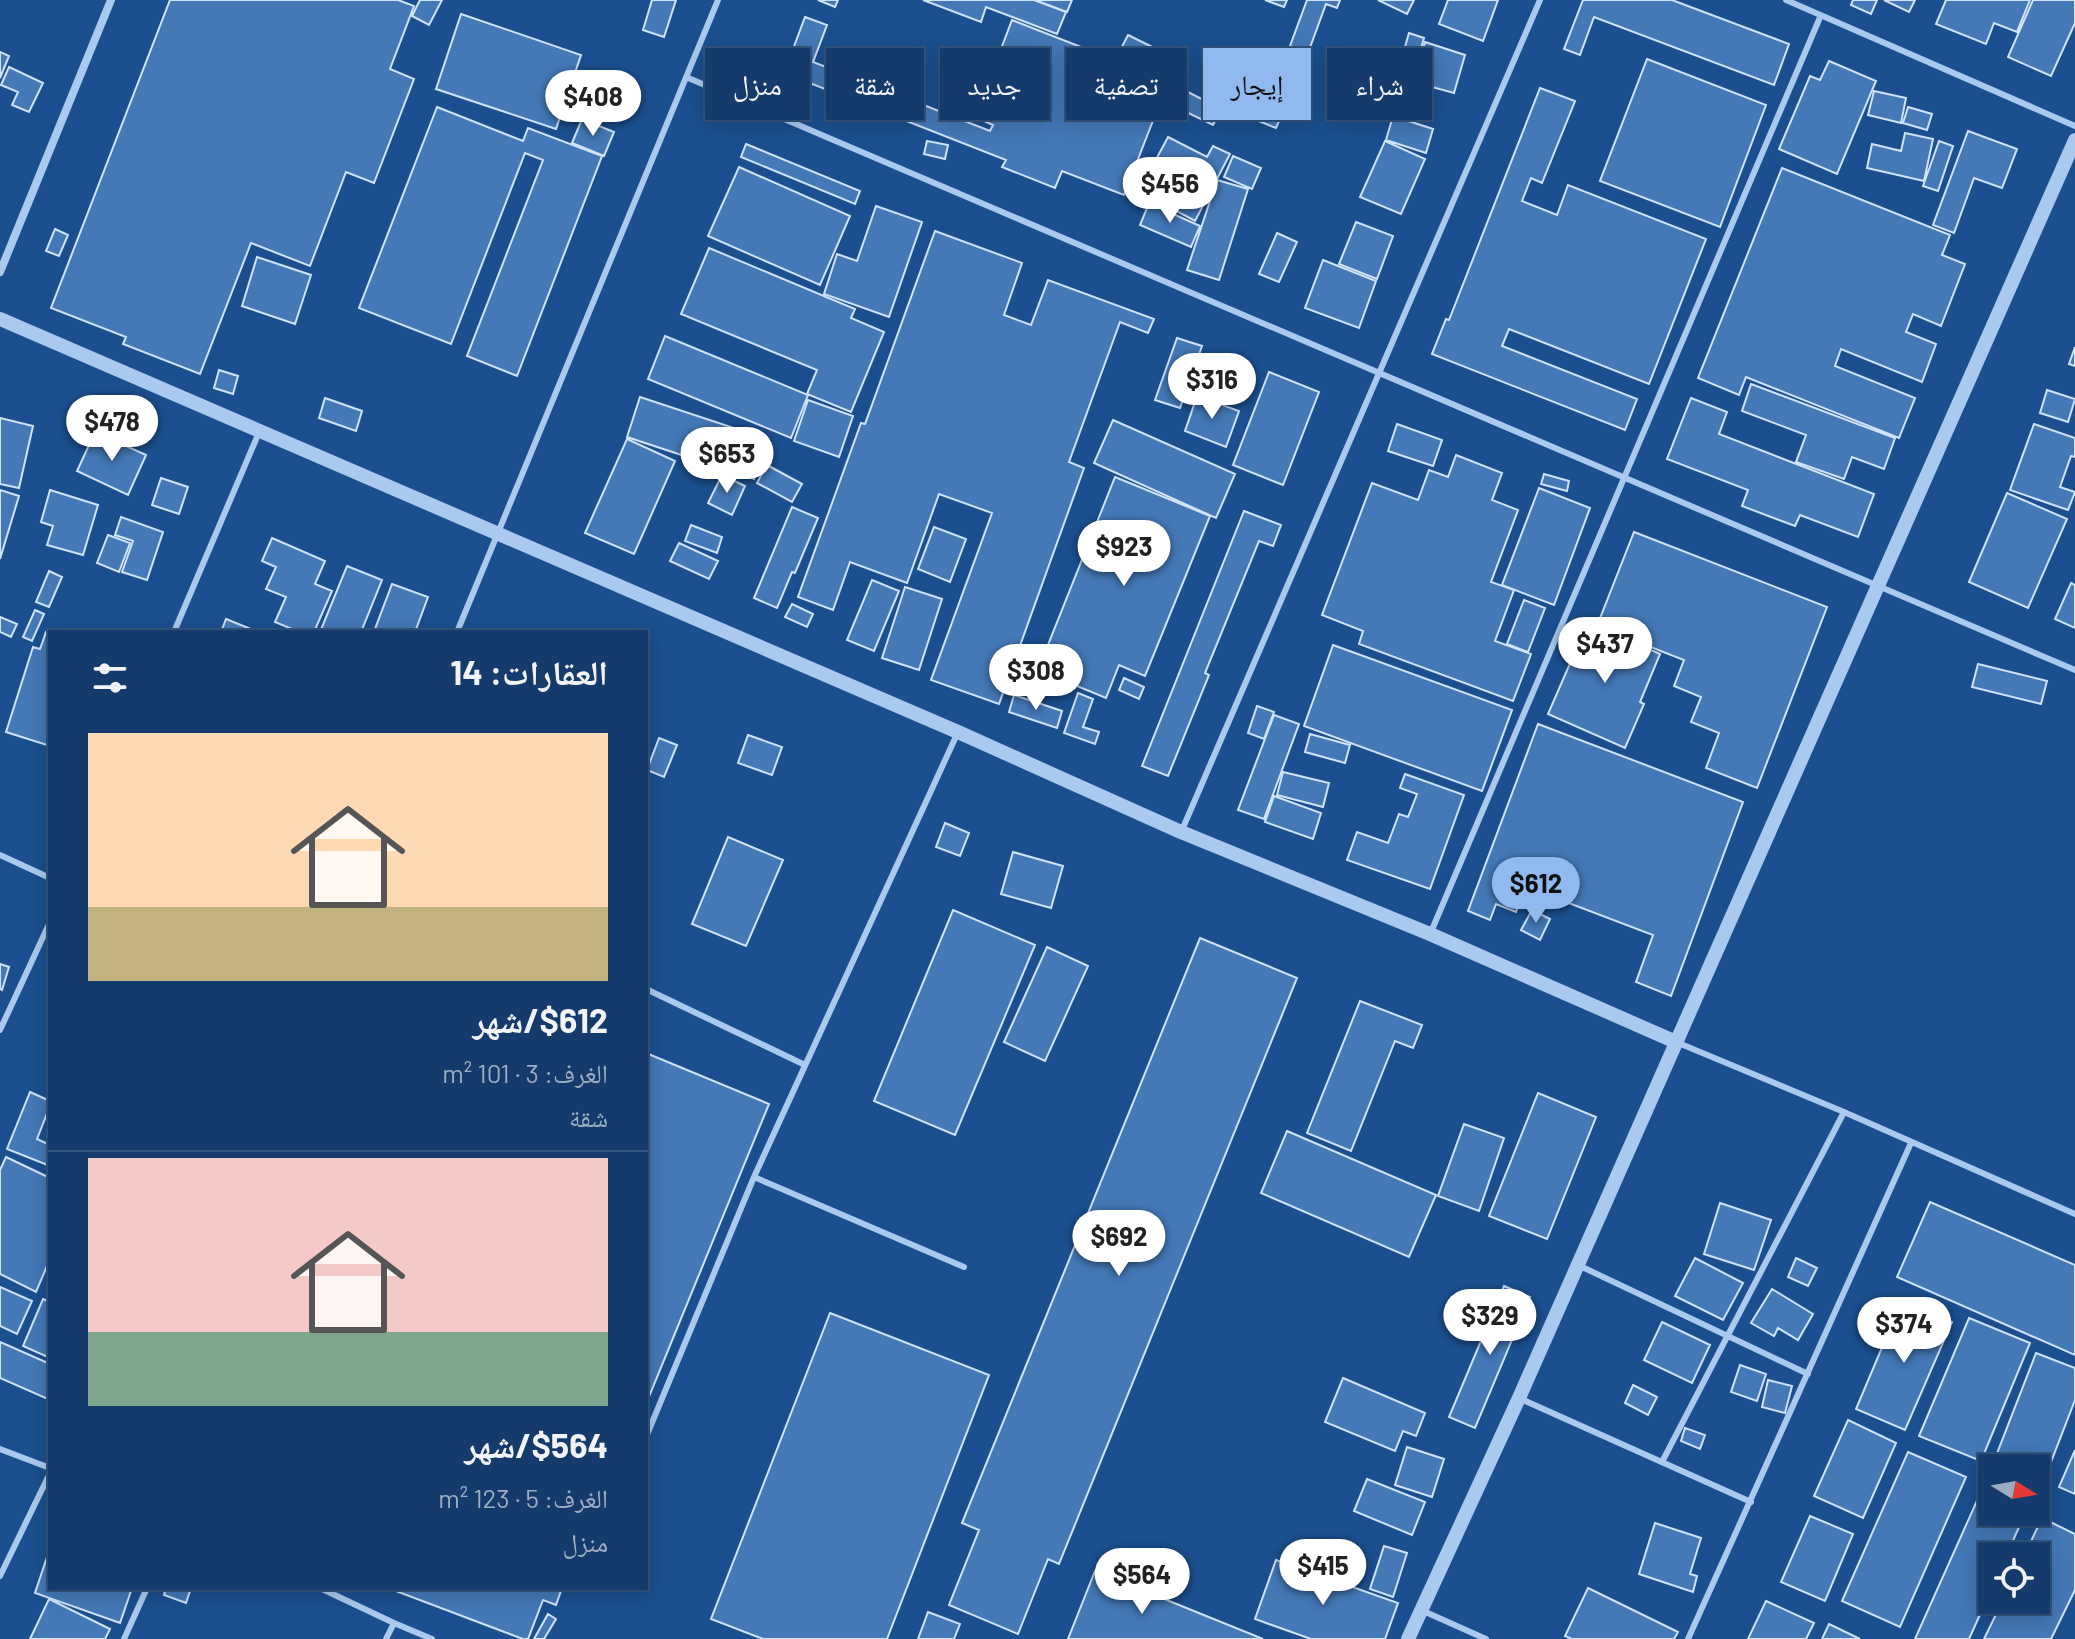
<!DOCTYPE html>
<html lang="ar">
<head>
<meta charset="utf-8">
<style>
  :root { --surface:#143b6b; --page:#214673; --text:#f1f3f6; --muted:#9dadc1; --line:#33557e; --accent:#90b9f0 }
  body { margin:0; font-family:Barlow,"Noto Naskh Arabic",sans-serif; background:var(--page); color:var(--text); direction:rtl; height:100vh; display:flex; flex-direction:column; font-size:30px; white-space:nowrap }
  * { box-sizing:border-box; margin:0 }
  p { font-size:26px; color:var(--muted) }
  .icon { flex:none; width:44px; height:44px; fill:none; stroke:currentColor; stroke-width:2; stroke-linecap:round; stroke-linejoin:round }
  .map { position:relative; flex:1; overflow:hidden; direction:ltr }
  .panel { position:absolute; left:48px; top:630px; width:600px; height:960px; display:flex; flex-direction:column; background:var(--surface); border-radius:0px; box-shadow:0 4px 20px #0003,0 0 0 2px var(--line); direction:rtl }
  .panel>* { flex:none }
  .hud { position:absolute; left:672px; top:48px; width:760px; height:72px; direction:rtl; display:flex; gap:16px }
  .needle { width:52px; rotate:101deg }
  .fabs { position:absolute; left:1978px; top:1454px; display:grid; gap:16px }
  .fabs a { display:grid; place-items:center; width:72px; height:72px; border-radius:0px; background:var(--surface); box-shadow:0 4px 20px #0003,0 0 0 2px var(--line); font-size:40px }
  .price { position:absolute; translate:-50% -68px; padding:0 18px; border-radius:28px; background:#fff; color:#222; font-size:26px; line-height:52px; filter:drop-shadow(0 2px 4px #0008) }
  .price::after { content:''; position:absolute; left:50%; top:48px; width:24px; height:18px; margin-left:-12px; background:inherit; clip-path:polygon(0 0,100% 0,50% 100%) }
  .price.current { background:var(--accent); color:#111 }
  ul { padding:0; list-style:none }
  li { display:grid; align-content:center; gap:16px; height:424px; padding:0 40px }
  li+li { border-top:2px solid var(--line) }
  li span { display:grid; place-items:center; height:248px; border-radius:0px; color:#555 }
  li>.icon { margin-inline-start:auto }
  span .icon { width:144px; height:144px; fill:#fffc; stroke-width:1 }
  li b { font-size:34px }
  h2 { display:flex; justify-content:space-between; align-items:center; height:96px; padding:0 40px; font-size:34px }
  .pill { padding:0 28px; border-radius:0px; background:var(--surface); box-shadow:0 4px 20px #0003,0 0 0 2px var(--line); font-size:28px; line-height:72px }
  .pill.current { background:var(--accent); color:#111 }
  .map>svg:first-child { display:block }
  .building { fill:#4478b7; stroke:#cfe3fa; stroke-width:2 }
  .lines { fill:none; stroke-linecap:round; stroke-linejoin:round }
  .service { stroke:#a9c9ee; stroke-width:6 }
  .minor { stroke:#a9c9ee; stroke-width:8 }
  .tertiary { stroke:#a9c9ee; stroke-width:14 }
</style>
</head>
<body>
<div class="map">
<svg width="2075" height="1639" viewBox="0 0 2075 1639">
  <rect width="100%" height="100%" fill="#1b4f8f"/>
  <!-- building -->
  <path class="building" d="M170,0H398L414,6L390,69L414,79L374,183L346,172L310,266L251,243L200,374L123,344L126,337L51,308Z
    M420,0H442L429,25L412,16Z
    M652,0H676L664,37L643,30Z
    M818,0H838L835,7Z
    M923,0H1034L1066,12L1057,34L986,7L981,22Z
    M1035,0H1072L1067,12Z
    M1265,0H1287L1284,7Z
    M1307,0H1340L1337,8L1326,4L1308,53L1290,46Z
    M1378,0H1414L1407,14Z
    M1448,0H1498L1483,41L1439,24Z
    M1583,0H1672L1789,44L1774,85L1594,17L1580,55L1564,49Z
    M1853,0H1877L1871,14L1851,5Z
    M1884,0H1915L1909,12Z
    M1946,0H2030L2017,32L1994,23L1986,44L1936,24Z
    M2033,0H2075V23L2051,76L2008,57Z
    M461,14L581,55L556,129L436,89Z
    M805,17L827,25L813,62L990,131L993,125L975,117L1012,20L1112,59L1104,78L1161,100L1124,195L1062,171L1055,188L1002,167L1006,160L784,73Z
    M1409,33L1424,38L1412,79L1397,74Z
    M1128,35L1185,63L1174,86L1116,58Z
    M1425,42L1465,55L1454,93L1414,82Z
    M0,52L9,56L0,78Z
    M1647,59L1766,105L1720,227L1600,181Z
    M1829,61L1876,81L1837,174L1779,149L1810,76L1820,80Z
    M1280,64L1300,72L1276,128L1256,120Z
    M9,67L43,83L29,112L12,105L18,92L1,85Z
    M1171,86L1183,91L1176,107L1164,102Z
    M1540,88L1575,101L1542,183L1531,178L1522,201L1557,215L1568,185L1706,239L1649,384L1509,329L1502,346L1637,399L1625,430L1432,354L1446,319L1449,320Z
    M1186,91L1221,109L1213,125L1178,108Z
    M1874,91L1906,98L1901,123L1868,115Z
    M437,107L523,141L528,128L602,156L517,376L467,356L543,160L525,153L451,344L359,308Z
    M1908,107L1932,114L1927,130L1903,123Z
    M1393,116L1433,129L1426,153L1386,140Z
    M582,119L614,132L604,156L572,143Z
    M1968,131L2017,149L2002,188L1974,178L1954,233L1933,225Z
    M1905,133L1933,139L1924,181L1867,168L1872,144L1901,151Z
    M1168,137L1207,157L1213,146L1230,154L1195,221L1149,196L1155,185L1145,180Z
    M927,141L948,145L945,159L924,154Z
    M1385,141L1425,159L1401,214L1360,197Z
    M1939,141L1953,146L1938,191L1923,186Z
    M746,144L860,191L855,204L741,157Z
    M1233,156L1261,168L1252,189L1224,177Z
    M739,167L850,216L820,285L708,236Z
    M1782,168L1950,235L1942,255L1965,264L1941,326L1913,314L1906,332L1936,344L1922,382L1841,349L1835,366L1915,398L1899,438L1746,377L1739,395L1698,378Z
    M1217,180L1248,189L1219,280L1187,270Z
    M1149,203L1200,226L1191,247L1140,225Z
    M876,206L922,222L889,317L824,294L837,254L857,261Z
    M1356,222L1393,236L1377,279L1339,264Z
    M55,229L68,235L59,256L46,251Z
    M935,231L1022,263L1004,315L1031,325L1048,280L1154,319L1148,333L1120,322L1069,462L1084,468L999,704L931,680L992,513L939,494L907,583L850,562L833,610L798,597L861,423L865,424Z
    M1277,233L1297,242L1279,282L1259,274Z
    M709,248L855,309L851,318L884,332L851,412L807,394L817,370L681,314Z
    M257,257L311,275L295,324L242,306Z
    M1323,260L1376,281L1359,328L1305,308Z
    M665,336L808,395L791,438L648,379Z
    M1177,338L1202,346L1180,408L1155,400Z
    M2075,347V366L2069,364Z
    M219,370L238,376L233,394L214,388Z
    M1269,372L1319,392L1283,485L1233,465Z
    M1751,384L1895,438L1884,469L1852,457L1844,479L1796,462L1806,435L1742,411Z
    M2047,390L2075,399L2068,422L2040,413Z
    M1197,396L1239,411L1226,447L1185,431Z
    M640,397L767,439L754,479L627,437Z
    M325,398L362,411L356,431L319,418Z
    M1691,398L1727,412L1719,434L1874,494L1858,537L1800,515L1795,526L1742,506L1748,490L1667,459Z
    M808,400L853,416L839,457L794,441Z
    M0,418L33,426L19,488L0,484Z
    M1113,420L1235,474L1216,518L1094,463Z
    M1397,424L1442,440L1433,466L1388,451Z
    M2034,424L2075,438V457L2071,456L2060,487L2075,492L2068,510L2010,490Z
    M95,432L146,455L128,495L77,471Z
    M627,439L675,461L634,554L585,533Z
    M1456,455L1502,473L1492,500L1518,510L1491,582L1514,590L1495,641L1531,654L1513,701L1359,644L1363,631L1322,615L1372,483L1418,500L1429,470L1448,477Z
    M767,465L802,484L792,502L757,483Z
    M1544,474L1569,481L1567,491L1541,484Z
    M722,475L745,486L732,515L708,503Z
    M1115,477L1210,516L1145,676L1119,665L1106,698L1038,670Z
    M161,478L188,487L179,514L152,505Z
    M1539,488L1590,508L1554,605L1502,585Z
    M0,490L19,496L0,559Z
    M50,490L98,505L83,555L47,545L53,526L41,522Z
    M2007,493L2067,519L2028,608L1969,582Z
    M792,507L818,518L795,573L792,572L777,608L754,598Z
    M1244,511L1281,525L1273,546L1259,541L1205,673L1209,675L1168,776L1142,766Z
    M121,517L163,532L147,580L122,572L133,541L115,535Z
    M691,525L722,537L717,553L685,541Z
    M934,527L966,539L950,582L918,569Z
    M1634,532L1827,607L1757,788L1706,768L1719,733L1691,722L1701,697L1674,686L1684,660L1597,626Z
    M108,535L130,543L119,572L97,563Z
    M272,538L325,561L315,584L332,591L314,632H299L275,622L286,597L266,589L276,567L262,561Z
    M679,543L718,561L709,579L670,561Z
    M347,566L382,580L361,632H320Z
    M49,571L62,577L49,607L36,602Z
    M872,580L899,591L874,651L847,640Z
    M2071,583L2075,585V628L2055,619Z
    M392,584L428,597L415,632H382L375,629Z
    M905,587L942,599L919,670L882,658Z
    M1524,600L1545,608L1528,652L1507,644Z
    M792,604L813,614L807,627L785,617Z
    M35,610L44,614L32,641L23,637Z
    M0,617L17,624L11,637L0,632Z
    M226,619L258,632H221Z
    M1588,622L1660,654L1640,702L1644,704L1625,748L1548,714Z
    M46,632L50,633V746L6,732L33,647L40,649Z
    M1333,645L1512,710L1482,791L1304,726Z
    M1978,664L2047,681L2041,704L1972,687Z
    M1124,678L1144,687L1139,699L1119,690Z
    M1078,693L1093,699L1083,727L1099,732L1095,744L1064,733Z
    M1014,695L1062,711L1057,728L1009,712Z
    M1257,706L1274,712L1264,739L1248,733Z
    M1274,715L1299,724L1264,819L1238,810Z
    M1538,724L1743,802L1671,996L1636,982L1653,935L1529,888L1540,861L1535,859L1516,912L1496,904L1490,920L1468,911Z
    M1310,734L1350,745L1345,763L1305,752Z
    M748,735L782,747L772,775L738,763Z
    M659,738L677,745L664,777L647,770Z
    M1283,772L1329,783L1323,807L1277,795Z
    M1405,774L1464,795L1430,889L1347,860L1357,832L1388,843L1399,814L1408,817L1417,794L1400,788Z
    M1274,796L1321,813L1313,839L1265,822Z
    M945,823L969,833L960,856L936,847Z
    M728,837L783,860L746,946L692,924Z
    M1013,852L1063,866L1051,908L1001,894Z
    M953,910L1035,945L955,1135L874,1101Z
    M1532,910L1550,919L1540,940L1521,930Z
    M1200,938L1297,978L1059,1564L1048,1559L1018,1634L949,1605L979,1530L962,1523Z
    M1047,947L1088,966L1045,1061L1004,1042Z
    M0,964L9,967L2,990L0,989Z
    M1360,1001L1422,1025L1413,1048L1395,1041L1351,1151L1307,1133Z
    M646,1053L769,1104L646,1404Z
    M30,1092L50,1101V1106L37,1139L50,1145V1166L7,1149Z
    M1538,1093L1596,1117L1547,1239L1489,1216Z
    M1464,1124L1504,1138L1479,1211L1438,1196Z
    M1287,1131L1436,1195L1409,1257L1261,1193Z
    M6,1157L50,1178V1259L36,1292L0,1274V1170Z
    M1930,1202L2075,1265V1355L1897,1277Z
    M1720,1203L1771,1220L1754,1270L1704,1254Z
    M1695,1258L1743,1283L1723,1320L1675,1296Z
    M1796,1258L1817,1268L1808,1286L1788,1277Z
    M1504,1286L1530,1297L1475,1428L1449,1417Z
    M0,1287L32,1301L17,1334L0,1326Z
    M1772,1289L1813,1314L1798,1340L1778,1328L1774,1336L1751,1323Z
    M43,1299L50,1302V1358L23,1346Z
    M1902,1300L1952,1322L1905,1430L1856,1409Z
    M830,1313L989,1375L887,1639H763L711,1619Z
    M1969,1318L2030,1343L1981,1461L1919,1436Z
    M1662,1322L1710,1345L1692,1383L1644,1360Z
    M0,1342L50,1364V1400L0,1378Z
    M2036,1353L2075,1368V1400L2039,1493L2036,1492V1468H1992V1475L1989,1474Z
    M1740,1365L1766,1374L1757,1401L1731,1392Z
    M1343,1378L1425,1413L1416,1436L1403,1431L1395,1451L1325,1422Z
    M1768,1380L1792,1386L1785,1413L1762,1407Z
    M1633,1385L1657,1397L1648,1415L1625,1403Z
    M1848,1420L1896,1443L1863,1518L1814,1496Z
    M1685,1428L1705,1435L1700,1449L1681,1441Z
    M1407,1447L1444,1459L1432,1497L1395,1485Z
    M2075,1450V1494L2059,1487Z
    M1908,1452L1966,1477L1900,1627L1842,1601Z
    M1367,1479L1425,1502L1412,1535L1354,1511Z
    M1980,1494L1992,1499V1512H2021L2025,1514L2006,1556H1992V1588L1969,1639H1915Z
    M1810,1516L1853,1534L1825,1601L1781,1582Z
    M2042,1518L2075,1534V1590L2051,1639H1984L2003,1600H2036V1556H2024Z
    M1655,1523L1701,1538L1690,1574L1697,1576L1693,1592L1639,1574Z
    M1384,1546L1407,1553L1393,1597L1370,1589Z
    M50,1548V1588H132L120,1623L35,1593Z
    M1276,1560L1398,1603L1385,1639H1311L1255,1619Z
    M1095,1571L1263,1639H1068Z
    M166,1588H191L186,1603L164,1595Z
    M388,1588H562L556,1605L543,1600L528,1639H523Z
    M1588,1588L1678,1632L1674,1639H1572L1565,1636Z
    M49,1599L110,1629L105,1639H30Z
    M1766,1601L1814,1623L1806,1639H1748Z
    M928,1612L960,1624L954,1639H918Z
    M548,1614L556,1619L544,1639H534Z
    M1829,1624L1860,1639H1822Z"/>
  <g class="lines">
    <!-- service -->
    <path class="service" d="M1786,0L2075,126
      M686,77L2075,670
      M174,632L260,430
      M457,632L718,0
      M1182,830L1540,0
      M0,855L50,878
      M1431,932L1821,15
      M646,989L805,1065
      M0,1030L50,922
      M1676,1042L1844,1112L2075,1214
      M754,1177L964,1267
      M1580,1266L1808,1374
      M1521,1399L1751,1502
      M646,1437L754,1177L958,732
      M0,1449L50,1468
      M1662,1462L1844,1112
      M0,1576L50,1473
      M320,1588L394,1623L432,1639
      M1421,1610L1486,1639
      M124,1639L147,1588
      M386,1639L394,1623
      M1688,1639L1911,1143"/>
    <!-- minor -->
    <path class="minor" d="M0,272L111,0"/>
    <!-- tertiary -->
    <path class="tertiary" d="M0,319L958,732L1181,832L1430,934L1676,1042
      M1408,1639L1519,1398L2075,140"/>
  </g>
</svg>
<div class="fabs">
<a><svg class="needle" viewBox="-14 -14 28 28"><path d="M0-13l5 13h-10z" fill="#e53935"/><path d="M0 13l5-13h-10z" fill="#9dadc1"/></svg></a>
<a><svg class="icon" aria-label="locate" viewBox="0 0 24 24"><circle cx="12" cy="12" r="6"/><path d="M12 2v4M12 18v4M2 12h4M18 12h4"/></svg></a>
</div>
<b class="price" style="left:593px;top:138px">$408</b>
<b class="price" style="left:1170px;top:225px">$456</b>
<b class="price" style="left:1212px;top:421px">$316</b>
<b class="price" style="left:112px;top:463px">$478</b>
<b class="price" style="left:727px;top:495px">$653</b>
<b class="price" style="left:1124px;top:588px">$923</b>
<b class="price" style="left:1605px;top:685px">$437</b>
<b class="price" style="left:1036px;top:712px">$308</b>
<b class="price current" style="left:1536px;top:925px">$612</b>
<b class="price" style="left:1119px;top:1278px">$692</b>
<b class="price" style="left:1490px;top:1357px">$329</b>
<b class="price" style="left:1904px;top:1365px">$374</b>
<b class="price" style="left:1323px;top:1607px">$415</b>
<b class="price" style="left:1142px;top:1616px">$564</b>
<div class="hud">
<a class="pill">شراء</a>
<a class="pill current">إيجار</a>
<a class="pill">تصفية</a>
<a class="pill">جديد</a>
<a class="pill">شقة</a>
<a class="pill">منزل</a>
</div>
<section class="panel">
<h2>العقارات: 14<svg class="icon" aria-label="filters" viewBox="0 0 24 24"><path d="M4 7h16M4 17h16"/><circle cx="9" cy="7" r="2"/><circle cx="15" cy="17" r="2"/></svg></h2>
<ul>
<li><span style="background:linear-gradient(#ffd9b3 70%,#c2b280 0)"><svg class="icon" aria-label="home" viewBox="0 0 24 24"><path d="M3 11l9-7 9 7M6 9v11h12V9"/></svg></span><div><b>$612/شهر</b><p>الغرف: 3 · 101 m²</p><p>شقة</p></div></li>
<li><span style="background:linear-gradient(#f6c9c9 70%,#7fa58c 0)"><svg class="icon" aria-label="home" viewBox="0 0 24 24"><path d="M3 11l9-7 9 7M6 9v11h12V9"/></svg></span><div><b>$564/شهر</b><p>الغرف: 5 · 123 m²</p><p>منزل</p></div></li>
</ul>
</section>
</div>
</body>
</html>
